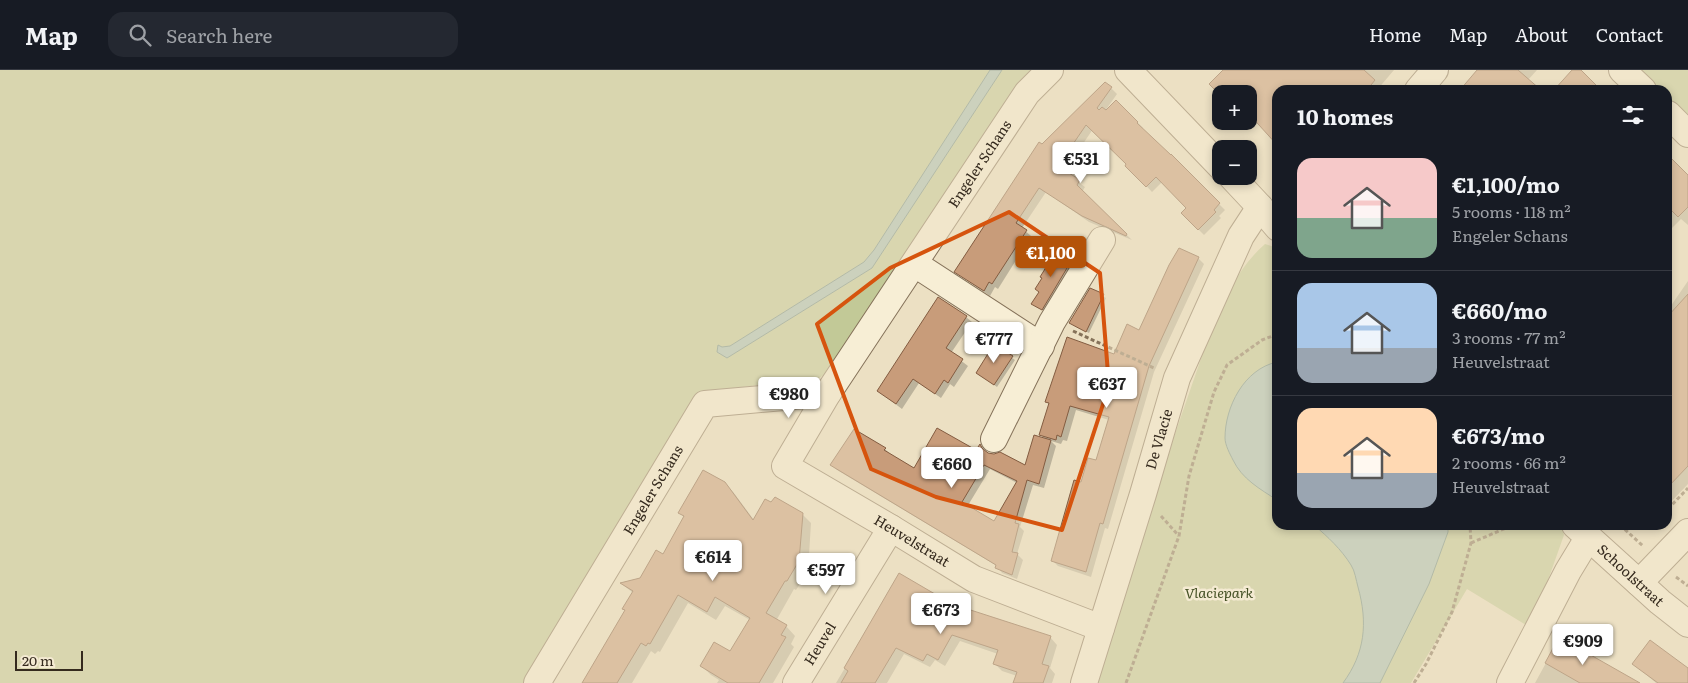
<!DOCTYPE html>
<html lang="en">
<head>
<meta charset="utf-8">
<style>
  :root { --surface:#171b24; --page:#242831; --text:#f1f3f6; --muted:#9ea1a6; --line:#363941; --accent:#b45309 }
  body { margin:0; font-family:Literata,serif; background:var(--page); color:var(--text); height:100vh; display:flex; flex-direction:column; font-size:19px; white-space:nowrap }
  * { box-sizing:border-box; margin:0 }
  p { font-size:16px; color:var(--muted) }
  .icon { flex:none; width:28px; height:28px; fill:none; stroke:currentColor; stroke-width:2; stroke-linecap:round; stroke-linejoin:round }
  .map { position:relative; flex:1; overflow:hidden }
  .details { position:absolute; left:1272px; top:15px; width:400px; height:445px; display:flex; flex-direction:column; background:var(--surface); border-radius:15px; box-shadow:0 2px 8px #0003 }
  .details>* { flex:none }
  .buttons { position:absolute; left:1212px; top:15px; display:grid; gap:10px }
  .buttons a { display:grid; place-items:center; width:45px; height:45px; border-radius:10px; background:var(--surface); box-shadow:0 2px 8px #0003; font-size:25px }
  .scale { position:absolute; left:15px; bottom:12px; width:68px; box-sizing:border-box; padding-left:5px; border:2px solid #352a1e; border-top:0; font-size:14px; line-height:18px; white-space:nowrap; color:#352a1e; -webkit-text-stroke:4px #f4ead2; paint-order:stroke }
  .price { position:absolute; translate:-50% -42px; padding:0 11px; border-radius:5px; background:#fff; color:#222; font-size:16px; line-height:32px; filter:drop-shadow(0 1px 2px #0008) }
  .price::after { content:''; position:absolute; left:50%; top:30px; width:15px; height:11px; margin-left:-8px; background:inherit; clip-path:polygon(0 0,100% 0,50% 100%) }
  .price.current { background:var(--accent); color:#fff }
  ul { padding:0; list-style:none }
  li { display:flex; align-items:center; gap:15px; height:125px; padding:0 25px }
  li+li { border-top:1px solid var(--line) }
  li span { display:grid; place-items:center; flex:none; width:140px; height:100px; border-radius:15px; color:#555 }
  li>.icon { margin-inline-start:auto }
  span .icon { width:60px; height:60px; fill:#fffc; stroke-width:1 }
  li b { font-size:21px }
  h2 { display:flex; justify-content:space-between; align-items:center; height:60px; padding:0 25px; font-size:21px }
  header { display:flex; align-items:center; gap:30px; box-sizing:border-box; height:70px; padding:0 25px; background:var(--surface); border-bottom:1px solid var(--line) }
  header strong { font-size:24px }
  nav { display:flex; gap:28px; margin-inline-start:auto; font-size:18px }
  .search { width:350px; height:45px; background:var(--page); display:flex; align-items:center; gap:12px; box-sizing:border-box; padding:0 18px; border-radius:15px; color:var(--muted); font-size:19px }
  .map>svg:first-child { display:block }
  .green { fill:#c2c997 }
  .water { fill:#a5bfb7; stroke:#6c8c85 }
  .shadow { fill:#0003; fill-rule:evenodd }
  .building { fill:#c89c7a; stroke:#835c41; fill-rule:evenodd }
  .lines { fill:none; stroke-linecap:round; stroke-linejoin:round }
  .minor-casing { stroke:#85725a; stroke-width:28 }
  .path { stroke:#85725a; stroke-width:3; stroke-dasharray:4 2.5; stroke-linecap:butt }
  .minor { stroke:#f7eed5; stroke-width:26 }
  .marked { fill:none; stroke:#d6540e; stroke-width:4; stroke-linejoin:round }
  .labels { text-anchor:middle; stroke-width:5; stroke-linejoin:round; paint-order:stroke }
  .street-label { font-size:14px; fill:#352a1e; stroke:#f4ead2 }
  .park-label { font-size:14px; font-style:italic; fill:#455125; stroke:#f4ead2 }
</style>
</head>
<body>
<header>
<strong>Map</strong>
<div class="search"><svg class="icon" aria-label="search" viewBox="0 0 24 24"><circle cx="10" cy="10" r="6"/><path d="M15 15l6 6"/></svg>Search here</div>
<nav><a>Home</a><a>Map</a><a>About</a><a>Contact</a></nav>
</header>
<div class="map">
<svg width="1688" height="613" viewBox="0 0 1688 613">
  <rect width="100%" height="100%" fill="#ece0c3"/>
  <!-- green -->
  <path class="green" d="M0,0H990L874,180L864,192L730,276L722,277L717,282L727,288L872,198L1002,0H1038L829,302L819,308L708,321L701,326L622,446L523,613H0Z
    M1634,0H1688V53L1668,33V20H1655Z
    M1265,174L1274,177L1278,181V455H1561L1564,465L1531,558L1467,519L1411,613H1093L1131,491L1213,254C1226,225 1240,196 1265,174Z"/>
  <!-- water -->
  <path class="water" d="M990,0H1002L872,198L727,288L717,282L718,275L722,277L730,276L864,192L874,180Z
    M1277,292H1278L1277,430C1260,419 1242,409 1233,390C1230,384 1225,375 1225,368C1225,337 1244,299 1277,292Z
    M1314,455H1448V462L1429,514L1380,613H1343C1365,583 1368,553 1358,517C1356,510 1355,501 1351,495C1341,479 1328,467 1314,455Z"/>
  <!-- shadow -->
  <path class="shadow" d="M1225,0H1394L1377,20H1278L1250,53L1248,51L1249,24H1221L1211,14Z
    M1479,0H1537L1528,10L1539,20H1462Z
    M1111,18L1117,24L1105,41L1116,31L1143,58L1141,60L1171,86L1225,140L1219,146L1221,148L1204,165L1182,143L1187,138L1162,112L1152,122L1093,59L1064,102L1085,117L1082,122L1132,170L1089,152L1046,122L1022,158L1031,166L998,219L995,217L990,226L962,207L956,202L1042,76Z
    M1668,86L1688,106V155L1681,149L1668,162Z
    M1059,180L1075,192L1045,242L1033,234L1041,223Z
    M1198,188L1204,194L1154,302L1108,459L1105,458L1091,507L1058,496L1053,491L1082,413L1097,392L1109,350L1076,340L1067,371L1063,370L1061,374L1051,371L1056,376L1044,418L1033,415L1020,457L1024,461L1017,484L1023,490L1017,509L1002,503L997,496L837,400L832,395L885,379L890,384L915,399L977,382L981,376L986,383L1026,397L1045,369L1040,364L1050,335L1046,331L1114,286L1140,261ZM990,399L1017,413L994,453L967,437Z
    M1688,211V414L1668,435V240Z
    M1091,220L1106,228L1089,263L1070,253Z
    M939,229L966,247L972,252L951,283L968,296L954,317L950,314L941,328L919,313L902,339L878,321Z
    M995,276L1015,290L997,317L977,303Z
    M724,413L734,423L754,450L802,444L811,453L808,501L796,520L794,519L776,551L786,556L795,566L791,574L794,577L773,613H717L719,610L711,605L702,596L731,583L750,550L725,536L716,550L688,533L660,582L658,581L655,584L651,581L632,613H584L626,541L633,523L622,514L641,509L663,486L685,448L680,443Z
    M900,505L952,536L1050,567L1057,575L1050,598L1055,604L1052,613H1014L1017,606L1002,601L994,593L998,584L960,571L945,596L935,590L930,597L904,584L887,613H836Z
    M1559,569L1636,613H1535Z
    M1634,594L1688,599V613H1656Z"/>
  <!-- building -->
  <path class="building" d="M1223,0H1364L1375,10L1367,20H1278V76L1249,44V24H1221V26L1209,14Z
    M1477,0H1518L1541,20H1460Z
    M1572,0H1581L1601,20H1554Z
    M1105,12L1112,17L1097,38L1099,40L1102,37L1106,40L1116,30L1138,52L1137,53L1171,85V84L1220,133L1214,140L1216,142L1198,160L1181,143L1186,138L1156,107L1146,117L1125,96L1126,94L1086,55L1058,96L1080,110L1077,115L1127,164L1126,166L1082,146L1039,118L1016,153L1027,160L992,214L989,212L984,221L954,202L1039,72L1042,74Z
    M1668,85L1688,105V137L1678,147L1668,137Z
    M1058,178L1073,188L1042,240L1031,234L1039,222L1035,219L1042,208L1040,207Z
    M1179,178L1199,187L1149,296L1103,454L1100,453L1086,502L1051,491L1074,410L1081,412L1088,388L1096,390L1109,347L1070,336L1061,367L1057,365L1056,370L1039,365L1049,333L1045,332L1067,267L1114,284L1127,254L1139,260L1169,195Z
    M1090,218L1104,224L1086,262L1069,253Z
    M1688,224V396L1668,417V246Z
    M938,227L967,246L946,278L963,289L948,313L944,310L935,324L913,309L896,334L877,321Z
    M994,274L1013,286L994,315L976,303Z
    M937,358L976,380L980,374L982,378L988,383L994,384L1000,382L1025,395L1034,365L1051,370L1039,414L1027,410L1015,453L1019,454L1012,482L1018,483L1012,505L995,498L996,495L830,395L854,359L886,378L884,380L914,398ZM984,395L1017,411L994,451L962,432Z
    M703,400L725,412L753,450L765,429L771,432L775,427L803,443L799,491L787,511H785L766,543L787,555L781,565L786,567L759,613H728L700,596L714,572L730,581L750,548L715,527L707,542L678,525L650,574L648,573L646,576L641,573L617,613H582L625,540L622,539L633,521L620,513L640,508L656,480L663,484L684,446L678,443Z
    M899,503L952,534L1051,566L1042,594L1049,596L1043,613H1013L1017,602L993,594L998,580L952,565L938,590L927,584L923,591L896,578L875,613H841L848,601L844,598Z
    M1559,567L1640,613H1580L1545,593Z
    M1650,570L1688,598V613H1658L1632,594Z"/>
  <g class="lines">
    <!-- minor casing -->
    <g class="minor-casing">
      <g id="minor">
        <path d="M1128,0L1221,97"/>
        <path d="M1622,0L1643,20"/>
        <path d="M1418,20L1435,0"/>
        <path d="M1668,44L1688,64"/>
        <path d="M1231,106L1260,137L1278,158"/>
        <path d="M915,194L1041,276"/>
        <path id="s1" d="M828,323L785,396L891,458L974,509L1101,558"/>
        <path d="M994,369L1052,252L1102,170"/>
        <path id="s2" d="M1575,455L1660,532L1688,554"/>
        <path d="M1639,513L1688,462"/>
        <path id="s3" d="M537,613L705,334L828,323L1027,23L1050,0"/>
        <path id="s4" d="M796,613L891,458"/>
        <path id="s5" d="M1084,613L1143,424L1177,308L1241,166L1260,137"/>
        <path d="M1510,613L1568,501L1588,468"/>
      </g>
    </g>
    <!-- path -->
    <path class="path" d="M1073,261L1154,298
      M1668,439L1688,418
      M1161,446L1179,466
      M1620,455L1643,476
      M1625,459L1638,455
      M1471,473L1513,455
      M1676,507L1688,516
      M1126,613L1179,466L1189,406L1214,322L1227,295L1262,270L1278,264
      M1414,613L1426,594L1452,542L1471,473L1470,455"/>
    <!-- minor -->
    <use href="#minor" class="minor"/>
  </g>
  <!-- marked area -->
  <path d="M0 0H1688V613H0ZM1009,142L1100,203L1109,316L1062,460L936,427L871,399L817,254L890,198Z" fill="#ece0c3" fill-opacity=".55" fill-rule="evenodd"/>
  <path class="marked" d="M1009,142L1100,203L1109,316L1062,460L936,427L871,399L817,254L890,198Z"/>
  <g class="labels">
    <!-- street labels -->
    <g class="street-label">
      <text dy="5" stroke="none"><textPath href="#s3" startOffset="724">Engeler Schans</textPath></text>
      <text dy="5" stroke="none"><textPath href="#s5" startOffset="255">De Vlacie</textPath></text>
      <text dy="5" stroke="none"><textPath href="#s3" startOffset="225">Engeler Schans</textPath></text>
      <text dy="5" stroke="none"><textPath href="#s1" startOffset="232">Heuvelstraat</textPath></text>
      <text dy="5" stroke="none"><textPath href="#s2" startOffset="75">Schoolstraat</textPath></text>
      <text dy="5" stroke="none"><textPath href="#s4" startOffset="46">Heuvel</textPath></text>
    </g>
    <!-- park labels -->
    <g class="park-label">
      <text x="1219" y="528">Vlaciepark</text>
    </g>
  </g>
</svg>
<div class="buttons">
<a>+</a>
<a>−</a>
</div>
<div class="scale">20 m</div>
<b class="price" style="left:1081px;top:114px">€531</b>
<b class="price current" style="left:1051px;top:208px">€1,100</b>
<b class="price" style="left:994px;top:294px">€777</b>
<b class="price" style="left:1107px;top:339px">€637</b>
<b class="price" style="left:789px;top:349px">€980</b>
<b class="price" style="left:952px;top:419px">€660</b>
<b class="price" style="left:713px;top:512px">€614</b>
<b class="price" style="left:826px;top:525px">€597</b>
<b class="price" style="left:941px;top:565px">€673</b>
<b class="price" style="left:1583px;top:596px">€909</b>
<section class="details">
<h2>10 homes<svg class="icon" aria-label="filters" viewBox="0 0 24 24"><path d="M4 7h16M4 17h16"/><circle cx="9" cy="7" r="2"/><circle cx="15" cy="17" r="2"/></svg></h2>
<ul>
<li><span style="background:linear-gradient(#f6c9c9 60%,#7fa58c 0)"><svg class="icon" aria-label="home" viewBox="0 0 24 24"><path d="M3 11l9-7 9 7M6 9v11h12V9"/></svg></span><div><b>€1,100/mo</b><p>5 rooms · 118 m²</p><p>Engeler Schans</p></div></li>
<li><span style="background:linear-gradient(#a9c7e8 65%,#9aa5b1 0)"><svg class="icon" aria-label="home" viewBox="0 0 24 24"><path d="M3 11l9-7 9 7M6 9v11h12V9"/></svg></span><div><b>€660/mo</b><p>3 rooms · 77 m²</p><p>Heuvelstraat</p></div></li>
<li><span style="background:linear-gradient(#ffd9b3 65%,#9aa5b1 0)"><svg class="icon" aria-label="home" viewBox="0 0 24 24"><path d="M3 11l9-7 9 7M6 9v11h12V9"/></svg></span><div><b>€673/mo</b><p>2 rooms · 66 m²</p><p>Heuvelstraat</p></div></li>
</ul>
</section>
</div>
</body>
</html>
